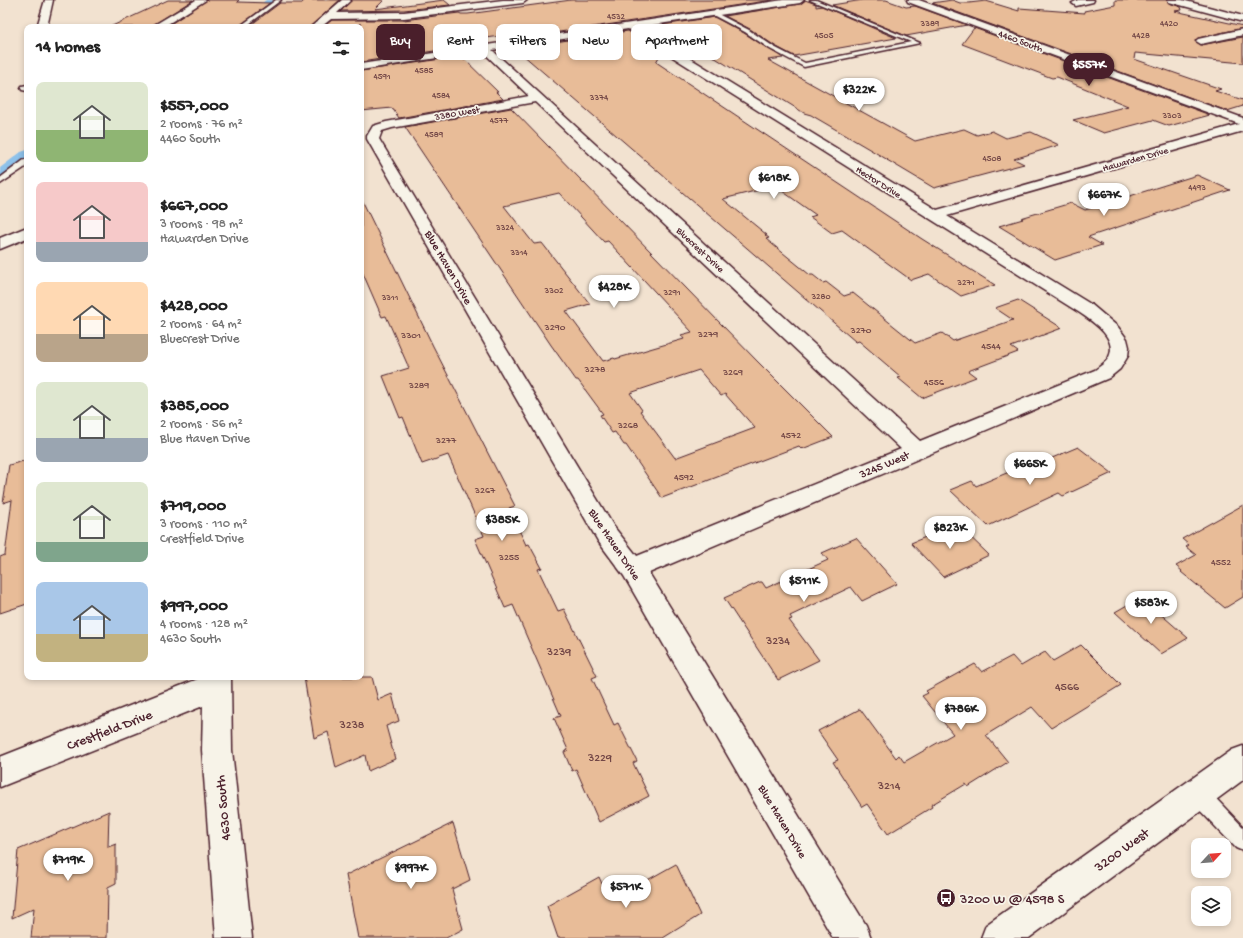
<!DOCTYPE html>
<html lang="en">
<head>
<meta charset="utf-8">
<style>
  :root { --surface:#fff; --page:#f6f6f6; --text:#222; --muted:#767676; --accent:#4a1f2b }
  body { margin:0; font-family:"Gochi Hand",sans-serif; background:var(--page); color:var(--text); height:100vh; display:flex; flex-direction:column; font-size:15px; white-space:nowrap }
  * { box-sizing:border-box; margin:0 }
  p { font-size:13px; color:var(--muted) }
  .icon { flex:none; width:22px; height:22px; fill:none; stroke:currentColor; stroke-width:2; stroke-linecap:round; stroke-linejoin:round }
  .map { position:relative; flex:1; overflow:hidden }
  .drawer { position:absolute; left:24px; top:24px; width:340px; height:656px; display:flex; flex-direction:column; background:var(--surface); border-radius:8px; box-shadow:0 2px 6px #0003 }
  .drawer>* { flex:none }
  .banner { position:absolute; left:376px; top:24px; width:380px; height:36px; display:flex; gap:8px }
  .needle { width:26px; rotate:64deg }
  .tools { position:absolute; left:1191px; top:838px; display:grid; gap:8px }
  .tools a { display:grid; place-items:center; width:40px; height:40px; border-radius:8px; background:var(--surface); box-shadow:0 2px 6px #0003; font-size:20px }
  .price { position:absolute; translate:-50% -34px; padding:0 9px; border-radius:14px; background:#fff; color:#222; font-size:13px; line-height:26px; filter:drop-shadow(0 1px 2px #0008) }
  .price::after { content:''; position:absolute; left:50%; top:24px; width:12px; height:9px; margin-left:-6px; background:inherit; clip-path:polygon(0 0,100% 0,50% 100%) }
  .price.on { background:var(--accent); color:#fff }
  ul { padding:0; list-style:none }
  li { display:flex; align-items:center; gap:12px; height:100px; padding:0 12px }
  li span { display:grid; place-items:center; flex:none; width:112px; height:80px; border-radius:8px; color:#555 }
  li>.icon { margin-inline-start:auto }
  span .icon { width:48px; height:48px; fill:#fffc; stroke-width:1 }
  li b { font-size:17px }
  h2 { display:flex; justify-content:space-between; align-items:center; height:48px; padding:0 12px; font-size:17px }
  .pill { padding:0 14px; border-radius:8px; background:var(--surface); box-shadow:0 2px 6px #0003; font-size:14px; line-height:36px }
  .pill.on { background:var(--accent); color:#fff }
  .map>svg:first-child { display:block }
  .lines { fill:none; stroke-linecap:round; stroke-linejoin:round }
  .canal { fill:#8dc1ea; fill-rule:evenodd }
  .building { fill:#e8bc98; stroke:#4a1f2b; fill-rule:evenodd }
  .lane-casing { stroke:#4a1f2b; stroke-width:3 }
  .street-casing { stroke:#4a1f2b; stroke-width:3 }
  .secondary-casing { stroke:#4a1f2b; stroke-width:3 }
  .lane { fill:#f7f3e8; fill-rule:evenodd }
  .street { fill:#f7f3e8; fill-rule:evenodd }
  .secondary { fill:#f7f3e8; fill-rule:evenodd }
  .labels { text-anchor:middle; stroke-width:3.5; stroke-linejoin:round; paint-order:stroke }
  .far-number-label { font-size:9px; fill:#724646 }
  .far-street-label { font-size:10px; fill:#4a1f2b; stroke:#f7f3e8 }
  .number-label { font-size:10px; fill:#724646 }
  .street-label { font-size:12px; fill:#4a1f2b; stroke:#f7f3e8 }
  .near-number-label { font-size:12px; fill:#724646 }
  .near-street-label { font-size:14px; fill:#4a1f2b; stroke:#f7f3e8 }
  .near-poi-label { font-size:14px; fill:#4a1f2b; stroke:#f7f3e8; text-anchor:start }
</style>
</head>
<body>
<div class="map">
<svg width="1243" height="938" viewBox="0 0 1243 938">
  <rect width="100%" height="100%" fill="#f2e2d0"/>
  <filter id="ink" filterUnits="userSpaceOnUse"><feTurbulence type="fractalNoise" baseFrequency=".025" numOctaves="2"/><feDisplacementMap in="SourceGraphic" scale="8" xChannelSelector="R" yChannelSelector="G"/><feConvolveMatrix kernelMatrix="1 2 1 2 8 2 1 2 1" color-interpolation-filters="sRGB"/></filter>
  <g filter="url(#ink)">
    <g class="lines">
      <!-- canal -->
      <path class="canal" d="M266,0H278L243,27H230Z
        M27,150V163L6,180L0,181V168L21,152Z"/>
    </g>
    <!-- building -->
    <path class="building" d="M168,0H193L150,27H110Z
      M207,0H239L237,2L270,3L238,27H166Z
      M305,0H340L310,27H248L280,3H302Z
      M352,0H384L375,9L444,0L450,5L404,10L341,11Z
      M571,0H773L506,40L501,36L449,43L454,48L361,62V23L358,27H323L332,20H404L459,13L461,14H468Z
      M805,0L816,4V7L822,6L896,38L794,56L775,46L750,29L725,16L800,4Z
      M863,0H886L906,7L915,6L967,25L906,36L832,5Z
      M952,0L960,3H969L986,1L1019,11V8L1085,13L1084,11L1115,5V0H1167L1169,3L1181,7L1182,10L1175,11L1243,26V28L1198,38L1195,41L1201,45L1243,37V63L1135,53L1134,59L1221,89L1215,91L1243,100V106L1227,111L932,3Z
      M714,17L744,33L783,58L768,60L915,141L964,129L977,135L992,131L1006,138L1031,132L1059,145L1014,159L1024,164L934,188L887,160H888L811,115L804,113L675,33L668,43L643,28Z
      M974,28L1210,115L1169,126L1153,120L1104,133L1073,120L1128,106L1057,77L1052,78L962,44Z
      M628,31L662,52L656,62L922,239L995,285L961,296L929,274L911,280L842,230L832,233L810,217L816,215L775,186L723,199L767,235H765L769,238L766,239L810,275H813L823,283L826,282L844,296L853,293L915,343L942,333L953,341L1013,320L995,308L1018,300L1062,328L1011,347L1018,352L968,371L976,377L922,398L898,378L901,377L859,341L856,342L515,48Z
      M461,56L498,92H496L503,99L399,118L392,108L361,111V71Z
      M511,108L757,361L833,437L802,449L799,446L662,498L626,445H624L615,432L612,433L600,415L603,414L578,380H576L551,345L405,127ZM559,193L604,242L608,241L692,332L681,335L684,339L615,359L614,358L603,361L566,311L590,304L542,243L534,244L504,206ZM699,370L721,396L725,394L755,428L675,458L640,411L642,410L630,393Z
      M1197,175L1230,190L1088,237L1102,245L1055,260L999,226L1023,219L1021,218L1071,203L1085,210Z
      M361,198L433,346L515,506L509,508L526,545L529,544L542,568L538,569L558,611L564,609L597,676L592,678L614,725L618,723L637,761L633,763L649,796L599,822L576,769L572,771L564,752L568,750L554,718L561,716L513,605L505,608L475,539L484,536L448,455L422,464L403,417L400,418L383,376L409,368L386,316L382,317L361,269Z
      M1078,447L1112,473L1063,496L1059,493L988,526L950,490L972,481L976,486L1009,472L1012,475Z
      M27,460V604L0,613V557L5,555L12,500L3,503L9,465Z
      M1243,505V597L1225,608L1181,572L1182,571L1176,566L1196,555L1186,547L1189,545L1182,539Z
      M957,524L989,555L943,577L911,543Z
      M856,538L897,584L862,601L851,587L790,616L792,619L789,620L819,660L778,680L724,598L760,582H762L766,588L828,560L822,553Z
      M1141,597L1188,638L1161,654L1115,612Z
      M1081,645L1121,685L1051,728L1032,707L986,735L1008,762L968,787L966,784L931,805L932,807L888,834L867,804L862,807L833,762L838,760L818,731L860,709L896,758L899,755L904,762L953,734L922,696L928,693L926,691L975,664L982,672L1012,656L1021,666L1045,652L1053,661Z
      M304,677H372L378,700L392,694L399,721L386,726L395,759L368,771L365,755L336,768L328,732L314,738Z
      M109,811L108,847L116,844V883L108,887L107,938H31L34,908L12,918L18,850Z
      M453,823L470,880L452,889L463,929L446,938H358L346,875Z
      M676,864L700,915L663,938H558L547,906L599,877L607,895L632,881L635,887Z"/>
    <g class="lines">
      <!-- lane casing -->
      <g class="lane-casing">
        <path id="lane" d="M276,0H281L245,27H239Z
          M810,0H816L920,43L804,67L770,49L745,32L709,13L714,12L749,30L774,47L805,63L911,42Z
          M24,160H27V166L0,184V178Z
          M1197,784L1204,786L1243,827V851L1236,848L1190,800L1188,793L1190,786Z"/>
      </g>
      <!-- street casing -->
      <g class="street-casing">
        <path id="street" d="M45,0H53L47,27H37Z
          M196,0H206L163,27H151Z
          M342,0H351L337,13L404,12L503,0H527L523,3L404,18L331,19L321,27H311Z
          M783,0H804L800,3L639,27L937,210L1239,124L908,2L907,0H919L1243,118V131L947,216L1092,305L1118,327L1127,339L1129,347L1128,356L1120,369L1109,378L649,573L866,925L871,938H833L624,576L598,541L367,139V136L373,126L386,122L529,96L482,51L361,70V64ZM628,29L1080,313C1093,322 1118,338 1109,357C1107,362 1100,366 1095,370L920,441L492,50ZM535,102L901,449L637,556L614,527L379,139L382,131L392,128Z
          M1078,0H1094L1093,2L1076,6L1072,3Z
          M1168,0H1182L1243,16V22L1169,2Z
          M1243,29V35L1201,44L1196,41L1198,39Z
          M27,85V91L22,90L21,88L22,86Z
          M27,227V238L0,249V238Z
          M203,677H231L232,750L252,938H216L202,750L203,706L0,787V757Z"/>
      </g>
      <!-- secondary casing -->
      <g class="secondary-casing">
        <path id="secondary" d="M1243,746V780L1029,938H981L986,925L1232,750Z"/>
      </g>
      <!-- lane -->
      <use href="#lane" class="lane"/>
      <!-- street -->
      <use href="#street" class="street"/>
      <!-- secondary -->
      <use href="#secondary" class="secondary"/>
    </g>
  </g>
  <!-- icons -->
  <defs>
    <g id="bus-disc" transform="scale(1)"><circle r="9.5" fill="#4a1f2b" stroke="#f7f3e8"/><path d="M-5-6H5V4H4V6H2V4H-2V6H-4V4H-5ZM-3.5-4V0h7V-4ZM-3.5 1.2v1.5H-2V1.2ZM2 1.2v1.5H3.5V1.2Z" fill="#fff"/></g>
  </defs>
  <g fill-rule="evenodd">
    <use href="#bus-disc" x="946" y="898"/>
  </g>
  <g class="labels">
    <!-- far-number labels -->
    <g class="far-number-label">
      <text x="616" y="19">4532</text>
      <text x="930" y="26">3389</text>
      <text x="1169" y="26">4420</text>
      <text x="824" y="38">4505</text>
      <text x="1141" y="38">4428</text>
      <text x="424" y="73">4585</text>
      <text x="382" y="79">4591</text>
      <text x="441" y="98">4584</text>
      <text x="599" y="100">3374</text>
      <text x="1172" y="118">3303</text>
      <text x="499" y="123">4577</text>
      <text x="434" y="137">4589</text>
      <text x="992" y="161">4508</text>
      <text x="1197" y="190">4493</text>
      <text x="505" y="230">3324</text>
      <text x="519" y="255">3314</text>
      <text x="966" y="285">3271</text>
      <text x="554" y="293">3302</text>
      <text x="672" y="295">3291</text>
      <text x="821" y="299">3280</text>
      <text x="390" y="300">3311</text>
    </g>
    <!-- far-street labels -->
    <g class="far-street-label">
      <text transform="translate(1021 40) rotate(20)" y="4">4460 South</text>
      <text transform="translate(457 112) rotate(-10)" y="4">3380 West</text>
      <text transform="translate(1135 158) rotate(-16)" y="4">Hawarden Drive</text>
      <text transform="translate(879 181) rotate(32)" y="4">Hector Drive</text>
      <text transform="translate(701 249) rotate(43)" y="4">Bluecrest Drive</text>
    </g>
    <!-- number labels -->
    <g class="number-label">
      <text x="555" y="330">3290</text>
      <text x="861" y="333">3270</text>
      <text x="708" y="337">3279</text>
      <text x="411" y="338">3301</text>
      <text x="991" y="349">4544</text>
      <text x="595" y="372">3278</text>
      <text x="733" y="375">3269</text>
      <text x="934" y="385">4556</text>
      <text x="419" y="388">3289</text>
      <text x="628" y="428">3268</text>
      <text x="791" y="438">4572</text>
      <text x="446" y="443">3277</text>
      <text x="684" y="480">4592</text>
      <text x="485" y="493">3267</text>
      <text x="509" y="560">3255</text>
      <text x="1221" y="565">4552</text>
    </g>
    <!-- street labels -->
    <g class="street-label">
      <text transform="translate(449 267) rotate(60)" y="4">Blue Haven Drive</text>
      <text transform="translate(884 464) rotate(-23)" y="4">3245 West</text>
      <text transform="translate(615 544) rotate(56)" y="4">Blue Haven Drive</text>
      <text transform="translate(783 821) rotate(59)" y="4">Blue Haven Drive</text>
    </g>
    <!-- near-number labels -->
    <g class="near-number-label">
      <text x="778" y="644">3234</text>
      <text x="559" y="655">3239</text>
      <text x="1067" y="690">4566</text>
      <text x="352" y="728">3238</text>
      <text x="600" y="761">3229</text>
      <text x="889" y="789">3214</text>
    </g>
    <!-- near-street labels -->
    <g class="near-street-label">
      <text transform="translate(109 729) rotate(-21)" y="5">Crestfield Drive</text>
      <text transform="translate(222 808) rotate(-95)" y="5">4630 South</text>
      <text transform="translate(1121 849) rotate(-36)" y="5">3200 West</text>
    </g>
    <!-- near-poi labels -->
    <g class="near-poi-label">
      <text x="960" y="903">3200 W @ 4598 S</text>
    </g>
  </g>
</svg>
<div class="tools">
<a><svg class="needle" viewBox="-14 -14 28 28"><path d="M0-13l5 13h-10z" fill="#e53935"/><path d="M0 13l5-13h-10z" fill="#767676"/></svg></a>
<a><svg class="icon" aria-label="layers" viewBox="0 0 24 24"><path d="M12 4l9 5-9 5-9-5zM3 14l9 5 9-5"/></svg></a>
</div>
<b class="price on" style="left:1089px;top:87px">$557K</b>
<b class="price" style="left:859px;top:112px">$322K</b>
<b class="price" style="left:774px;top:200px">$618K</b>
<b class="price" style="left:1104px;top:217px">$667K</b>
<b class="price" style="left:614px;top:309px">$428K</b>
<b class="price" style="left:1030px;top:486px">$665K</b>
<b class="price" style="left:502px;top:542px">$385K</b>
<b class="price" style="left:950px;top:550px">$823K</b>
<b class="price" style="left:804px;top:603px">$511K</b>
<b class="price" style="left:1151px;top:625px">$583K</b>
<b class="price" style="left:961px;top:731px">$786K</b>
<b class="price" style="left:68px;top:882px">$719K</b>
<b class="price" style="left:411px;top:890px">$997K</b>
<b class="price" style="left:626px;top:909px">$571K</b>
<div class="banner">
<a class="pill on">Buy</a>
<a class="pill">Rent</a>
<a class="pill">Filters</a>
<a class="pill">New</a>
<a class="pill">Apartment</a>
</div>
<section class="drawer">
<h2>14 homes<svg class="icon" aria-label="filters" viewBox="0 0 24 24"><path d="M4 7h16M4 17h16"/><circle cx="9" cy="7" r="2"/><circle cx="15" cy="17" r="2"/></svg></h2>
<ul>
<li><span style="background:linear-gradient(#dfe7d0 60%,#8fb573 0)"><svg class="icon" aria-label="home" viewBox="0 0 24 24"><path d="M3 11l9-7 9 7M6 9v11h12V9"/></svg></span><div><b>$557,000</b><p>2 rooms · 76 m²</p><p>4460 South</p></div></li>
<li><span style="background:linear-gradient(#f6c9c9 75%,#9aa5b1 0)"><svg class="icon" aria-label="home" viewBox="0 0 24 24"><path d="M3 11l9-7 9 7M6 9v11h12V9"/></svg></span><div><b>$667,000</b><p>3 rooms · 98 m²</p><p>Hawarden Drive</p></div></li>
<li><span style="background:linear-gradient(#ffd9b3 65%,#b9a48a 0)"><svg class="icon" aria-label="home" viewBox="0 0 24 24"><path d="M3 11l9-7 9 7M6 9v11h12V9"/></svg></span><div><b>$428,000</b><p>2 rooms · 64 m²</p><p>Bluecrest Drive</p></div></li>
<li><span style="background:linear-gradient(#dfe7d0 70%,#9aa5b1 0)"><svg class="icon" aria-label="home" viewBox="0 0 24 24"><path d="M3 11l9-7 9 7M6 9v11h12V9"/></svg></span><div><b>$385,000</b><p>2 rooms · 56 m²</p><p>Blue Haven Drive</p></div></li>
<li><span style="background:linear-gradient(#dfe7d0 75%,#7fa58c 0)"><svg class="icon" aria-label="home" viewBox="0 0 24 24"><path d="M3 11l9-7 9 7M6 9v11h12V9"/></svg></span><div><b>$719,000</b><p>3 rooms · 110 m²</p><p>Crestfield Drive</p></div></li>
<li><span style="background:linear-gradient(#a9c7e8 65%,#c2b280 0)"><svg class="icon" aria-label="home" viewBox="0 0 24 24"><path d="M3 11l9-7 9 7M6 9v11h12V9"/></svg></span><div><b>$997,000</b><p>4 rooms · 128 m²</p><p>4630 South</p></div></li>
</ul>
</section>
</div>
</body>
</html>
